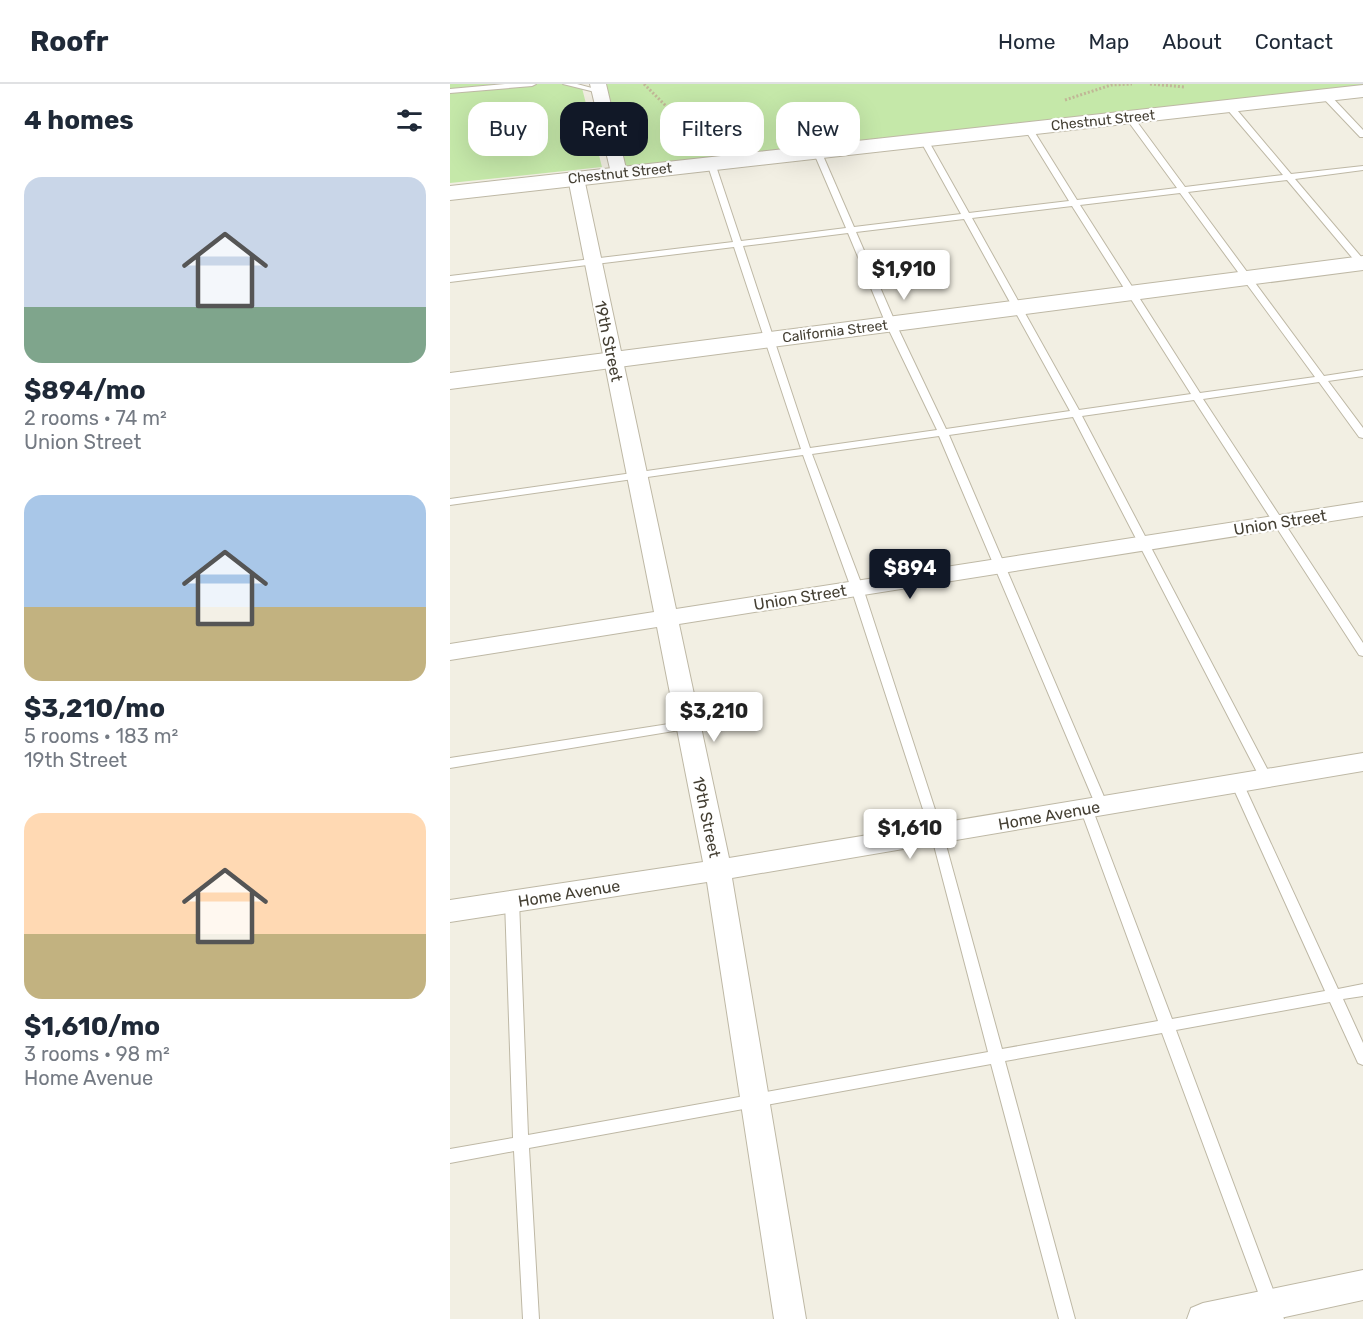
<!DOCTYPE html>
<html lang="en">
<head>
<meta charset="utf-8">
<style>
  :root { --surface:#fff; --page:#f6f6f7; --text:#1f2937; --muted:#747a83; --line:#e0e1e3; --accent:#111827 }
  body { margin:0; font-family:Rubik,sans-serif; background:var(--page); color:var(--text); height:100vh; display:flex; flex-direction:column; font-size:22px; white-space:nowrap }
  * { box-sizing:border-box; margin:0 }
  p { font-size:20px; color:var(--muted) }
  .icon { flex:none; width:33px; height:33px; fill:none; stroke:currentColor; stroke-width:2; stroke-linecap:round; stroke-linejoin:round }
  .map { position:relative; flex:1; overflow:hidden }
  .side { display:flex; flex-direction:column; background:var(--surface); width:450px }
  .side>* { flex:none }
  .top-card { position:absolute; left:18px; top:18px; width:570px; height:54px; display:flex; gap:12px }
  .price { position:absolute; translate:-50% -51px; padding:0 14px; border-radius:6px; background:#fff; color:#222; font-size:20px; line-height:39px; filter:drop-shadow(0 2px 3px #0008) }
  .price::after { content:''; position:absolute; left:50%; top:36px; width:18px; height:14px; margin-left:-9px; background:inherit; clip-path:polygon(0 0,100% 0,50% 100%) }
  .price.current { background:var(--accent); color:#fff }
  ul { padding:0; list-style:none }
  li { display:grid; align-content:center; gap:12px; height:318px; padding:0 24px }
  li span { display:grid; place-items:center; height:186px; border-radius:18px; color:#555 }
  li>.icon { margin-inline-start:auto }
  span .icon { width:108px; height:108px; fill:#fffc; stroke-width:1 }
  li b { font-size:26px }
  h2 { display:flex; justify-content:space-between; align-items:center; height:72px; padding:0 24px; font-size:26px }
  .chip { padding:0 21px; border-radius:18px; background:var(--surface); box-shadow:0 6px 24px #0002; font-size:21px; line-height:54px }
  .chip.current { background:var(--accent); color:#fff }
  header { display:flex; align-items:center; gap:36px; box-sizing:border-box; height:84px; padding:0 30px; background:var(--surface); border-bottom:2px solid var(--line) }
  header strong { font-size:28px }
  nav { display:flex; gap:33px; margin-inline-start:auto; font-size:21px }
  main { display:flex; flex:1; min-height:0 }
  .map>svg:first-child { display:block }
  .green { fill:#c5e8a9 }
  .lines { fill:none; stroke-linecap:round; stroke-linejoin:round }
  .service-casing { stroke:#beb8a5; stroke-width:2 }
  .minor-casing { stroke:#beb8a5; stroke-width:2 }
  .tertiary-casing { stroke:#beb8a5; stroke-width:2 }
  .path { stroke:#c0b696; stroke-width:3; stroke-dasharray:2 2; stroke-linecap:butt }
  .service { fill:#fff; fill-rule:evenodd }
  .minor { fill:#fff; fill-rule:evenodd }
  .tertiary { fill:#fff; fill-rule:evenodd }
  .labels { text-anchor:middle; stroke-width:4.5; stroke-linejoin:round; paint-order:stroke }
  .far-street-label { font-size:14px; fill:#443f33; stroke:#fff }
  .street-label { font-size:16px; fill:#443f33; stroke:#fff }
</style>
</head>
<body>
<header>
<strong>Roofr</strong>
<nav><a>Home</a><a>Map</a><a>About</a><a>Contact</a></nav>
</header>
<main>
<section class="side">
<h2>4 homes<svg class="icon" aria-label="filters" viewBox="0 0 24 24"><path d="M4 7h16M4 17h16"/><circle cx="9" cy="7" r="2"/><circle cx="15" cy="17" r="2"/></svg></h2>
<ul>
<li><span style="background:linear-gradient(#c9d6e8 70%,#7fa58c 0)"><svg class="icon" aria-label="home" viewBox="0 0 24 24"><path d="M3 11l9-7 9 7M6 9v11h12V9"/></svg></span><div><b>$894/mo</b><p>2 rooms · 74 m²</p><p>Union Street</p></div></li>
<li><span style="background:linear-gradient(#a9c7e8 60%,#c2b280 0)"><svg class="icon" aria-label="home" viewBox="0 0 24 24"><path d="M3 11l9-7 9 7M6 9v11h12V9"/></svg></span><div><b>$3,210/mo</b><p>5 rooms · 183 m²</p><p>19th Street</p></div></li>
<li><span style="background:linear-gradient(#ffd9b3 65%,#c2b280 0)"><svg class="icon" aria-label="home" viewBox="0 0 24 24"><path d="M3 11l9-7 9 7M6 9v11h12V9"/></svg></span><div><b>$1,610/mo</b><p>3 rooms · 98 m²</p><p>Home Avenue</p></div></li>
</ul>
</section>
<div class="map">
<svg width="913" height="1235" viewBox="0 0 913 1235">
  <rect width="100%" height="100%" fill="#f2efe3"/>
  <!-- green -->
  <path class="green" d="M0,0H131L152,83L0,99Z
    M148,0H913V7L169,89Z"/>
  <g class="lines">
    <!-- service casing -->
    <g class="service-casing">
      <path id="service" d="M55,0H86L82,2L0,9V5Z
        M113,0H127L153,7L149,9Z
        M872,9H878L913,46V53H910L872,13Z
        M776,20H782L841,90L913,82V86L845,95L913,175V184L910,183L837,96L738,108L874,292L913,286V292L878,297L913,344V354L909,353L869,298L753,315L913,559V572L909,571L744,316L632,332L822,694L820,697H812L810,694L623,333L499,351L658,722L657,725H647L646,722L489,352L362,370L413,504L493,750L552,965L708,937L630,724L631,721H641L642,724L722,935L875,907L781,699L783,696H791L793,699L888,905L913,900V912L893,915L913,959V981L908,979L880,918L726,946L834,1235H818L712,949L555,977L625,1235H609L541,980L79,1064L89,1235H73L64,1067L0,1079V1065L63,1054L55,817L57,813L62,812L67,813L69,817L78,1051L538,968L481,750L401,504L353,371L0,421V415L351,365L284,163L0,198V192L283,158L257,79L261,77L265,79L291,157L396,144L363,67L367,65L371,67L404,143L511,130L470,56L474,54L478,56L519,129L619,117L574,44L578,42L582,44L627,116L727,104L675,33L679,31H682L735,103L833,91L776,24ZM730,109L865,293L750,309L630,121ZM622,122L741,310L629,326L522,134ZM514,135L620,327L496,345L446,240L406,148ZM398,149L436,240L487,346L360,364L293,162Z
        M238,637L244,641L242,644L0,684V674Z"/>
    </g>
    <!-- minor casing -->
    <g class="minor-casing">
      <path id="minor" d="M140,0H156L177,89L175,93L169,94L161,89Z
        M126,89L134,94L226,525L913,418V432L229,540L279,774L913,669V687L282,794L356,1235H324L257,798L0,838V816L253,778L207,543L0,576V560L204,528L118,94Z
        M913,1186V1216L826,1235H737L741,1224L753,1219Z"/>
    </g>
    <!-- tertiary casing -->
    <g class="tertiary-casing">
      <path id="tertiary" d="M913,1V13L0,116V102Z
        M913,172V186L0,305V289Z"/>
    </g>
    <!-- path -->
    <path class="path" d="M194,0L235,41L238,52L233,57L236,59
      M700,0L735,3
      M615,16L661,1L682,0"/>
    <!-- service -->
    <use href="#service" class="service"/>
    <!-- minor -->
    <use href="#minor" class="minor"/>
    <!-- tertiary -->
    <use href="#tertiary" class="tertiary"/>
  </g>
  <g class="labels">
    <!-- far-street labels -->
    <g class="far-street-label">
      <text transform="translate(653 36) rotate(-6)" y="5">Chestnut Street</text>
      <text transform="translate(170 89) rotate(-6)" y="5">Chestnut Street</text>
      <text transform="translate(385 247) rotate(-7)" y="5">California Street</text>
    </g>
    <!-- street labels -->
    <g class="street-label">
      <text transform="translate(159 257) rotate(78)" y="6">19th Street</text>
      <text transform="translate(830 438) rotate(-9)" y="6">Union Street</text>
      <text transform="translate(350 513) rotate(-9)" y="6">Union Street</text>
      <text transform="translate(599 731) rotate(-10)" y="6">Home Avenue</text>
      <text transform="translate(257 733) rotate(78)" y="6">19th Street</text>
      <text transform="translate(119 809) rotate(-9)" y="6">Home Avenue</text>
    </g>
  </g>
</svg>
<b class="price" style="left:454px;top:217px">$1,910</b>
<b class="price current" style="left:460px;top:516px">$894</b>
<b class="price" style="left:264px;top:659px">$3,210</b>
<b class="price" style="left:460px;top:776px">$1,610</b>
<div class="top-card">
<a class="chip">Buy</a>
<a class="chip current">Rent</a>
<a class="chip">Filters</a>
<a class="chip">New</a>
</div>
</div>
</main>
</body>
</html>
